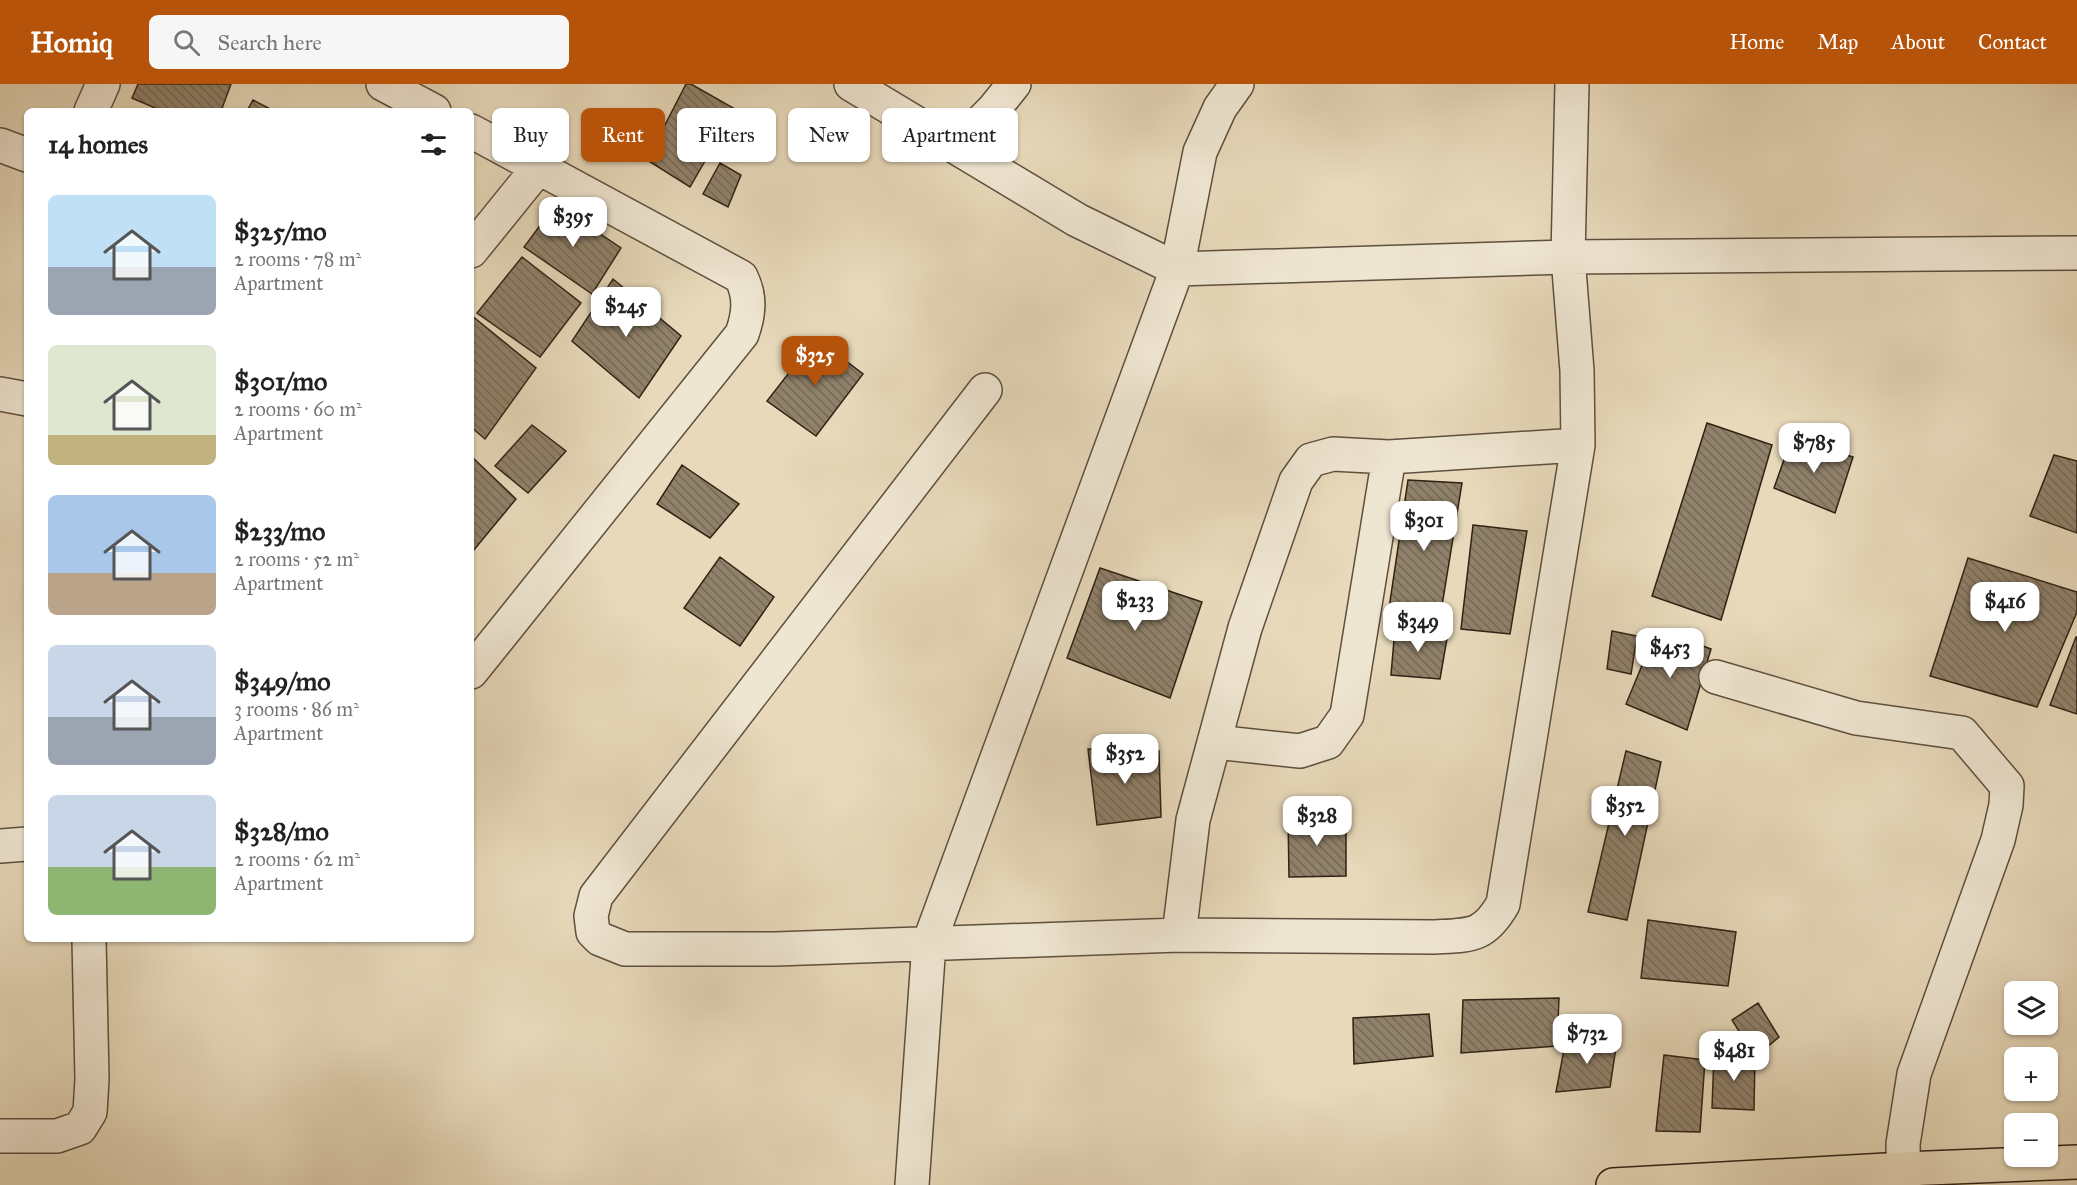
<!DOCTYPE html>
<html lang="en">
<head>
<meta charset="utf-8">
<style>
  :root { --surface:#fff; --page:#f6f6f6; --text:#222; --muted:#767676; --accent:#b45309 }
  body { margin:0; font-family:"IM FELL Great Primer",serif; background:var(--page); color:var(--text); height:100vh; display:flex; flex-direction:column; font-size:22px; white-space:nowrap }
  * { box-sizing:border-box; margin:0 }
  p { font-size:20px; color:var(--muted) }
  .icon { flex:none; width:33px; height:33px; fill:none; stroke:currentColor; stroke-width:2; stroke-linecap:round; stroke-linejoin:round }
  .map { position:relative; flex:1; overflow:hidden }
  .sheet { position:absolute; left:24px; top:24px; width:450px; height:834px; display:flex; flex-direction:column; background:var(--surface); border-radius:9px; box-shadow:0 2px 4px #0004 }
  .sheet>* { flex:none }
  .top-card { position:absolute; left:492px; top:24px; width:570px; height:54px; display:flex; gap:12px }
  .fabs { position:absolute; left:2004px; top:897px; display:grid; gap:12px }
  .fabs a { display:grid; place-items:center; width:54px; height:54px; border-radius:9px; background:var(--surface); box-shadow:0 2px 4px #0004; font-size:30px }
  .price { position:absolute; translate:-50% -51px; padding:0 14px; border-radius:12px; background:#fff; color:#222; font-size:20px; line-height:39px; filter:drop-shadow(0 2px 3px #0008) }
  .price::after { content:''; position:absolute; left:50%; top:36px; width:18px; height:14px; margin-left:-9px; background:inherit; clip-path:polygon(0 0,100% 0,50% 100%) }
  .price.current { background:var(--accent); color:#fff }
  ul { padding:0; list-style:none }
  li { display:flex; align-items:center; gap:18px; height:150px; padding:0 24px }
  li span { display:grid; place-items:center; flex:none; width:168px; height:120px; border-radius:9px; color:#555 }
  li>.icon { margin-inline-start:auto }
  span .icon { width:72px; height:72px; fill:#fffc; stroke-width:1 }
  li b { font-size:26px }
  h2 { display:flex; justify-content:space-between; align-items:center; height:72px; padding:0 24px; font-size:26px }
  .chip { padding:0 21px; border-radius:9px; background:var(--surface); box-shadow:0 2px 4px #0004; font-size:21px; line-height:54px }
  .chip.current { background:var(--accent); color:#fff }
  header { display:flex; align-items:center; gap:36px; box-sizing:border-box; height:84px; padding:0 30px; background:var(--accent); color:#fff }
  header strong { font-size:28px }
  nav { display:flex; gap:33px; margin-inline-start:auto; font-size:21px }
  .search { width:420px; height:54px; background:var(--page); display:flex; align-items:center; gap:15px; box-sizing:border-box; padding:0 21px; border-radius:9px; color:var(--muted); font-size:22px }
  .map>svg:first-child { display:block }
  .building { fill:url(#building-back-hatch); stroke:#312114; stroke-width:1.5 }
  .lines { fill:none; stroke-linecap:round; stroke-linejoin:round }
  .street-casing { stroke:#5e4f3e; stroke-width:36 }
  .primary-casing { stroke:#312114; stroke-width:36 }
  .street { stroke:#efe6d2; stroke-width:33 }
  .primary { stroke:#e7d9ba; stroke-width:33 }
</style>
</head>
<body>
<header>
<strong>Homiq</strong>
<div class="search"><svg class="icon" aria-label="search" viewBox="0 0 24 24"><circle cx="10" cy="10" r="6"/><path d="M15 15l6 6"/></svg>Search here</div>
<nav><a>Home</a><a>Map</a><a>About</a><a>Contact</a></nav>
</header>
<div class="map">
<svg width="2077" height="1101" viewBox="0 0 2077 1101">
  <defs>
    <pattern id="building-back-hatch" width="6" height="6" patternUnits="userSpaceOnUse" patternTransform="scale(1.5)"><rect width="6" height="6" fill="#90816a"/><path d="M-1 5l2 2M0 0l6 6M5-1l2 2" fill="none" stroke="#766956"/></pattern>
  </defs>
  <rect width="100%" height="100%" fill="#e7d9ba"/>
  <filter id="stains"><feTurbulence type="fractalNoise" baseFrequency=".00333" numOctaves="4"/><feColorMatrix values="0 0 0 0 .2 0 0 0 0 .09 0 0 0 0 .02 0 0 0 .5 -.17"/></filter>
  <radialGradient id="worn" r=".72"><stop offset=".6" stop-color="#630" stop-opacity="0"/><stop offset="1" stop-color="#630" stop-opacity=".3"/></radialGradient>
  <!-- building -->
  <path class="building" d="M138,0H231L221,27H162L132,14Z
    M686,0H691L735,25L690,103L647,76Z
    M253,16L274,27H247Z
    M720,79L741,91L728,123L703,110Z
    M556,120L621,164L592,210L524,163Z
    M522,173L581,219L540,273L477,229Z
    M613,195L681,252L639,314L572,257Z
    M471,231L536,284L485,355L471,343Z
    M816,254L863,290L816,352L767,317Z
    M1707,339L1772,361L1721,536L1652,512Z
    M532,341L566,367L528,409L495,382Z
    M1792,353L1853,373L1835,429L1774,404Z
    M2054,371L2077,377V449L2030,432Z
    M471,372L516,415L473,467L471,464Z
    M682,381L739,420L710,454L657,420Z
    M1408,396L1462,399L1439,540L1387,538Z
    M1473,441L1527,447L1510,550L1461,545Z
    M720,473L774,513L740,562L684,524Z
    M1968,474L2077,508V528L2037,623L1930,592Z
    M1100,484L1202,518L1170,614L1067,574Z
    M1395,544L1448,549L1440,595L1391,591Z
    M1657,545L1711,565L1687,646L1626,620Z
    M1612,547L1637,552L1631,590L1607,585Z
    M2076,553H2077V630L2050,621Z
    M1088,665L1159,667L1161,733L1097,741Z
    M1626,667L1661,678L1627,836L1588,828Z
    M1288,732L1346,734V792L1289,793Z
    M1648,836L1736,848L1728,902L1641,894Z
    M1559,914L1557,962L1461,969L1463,916Z
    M1758,919L1779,953L1755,973L1732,936Z
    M1429,930L1433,972L1354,980L1353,934Z
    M1566,955L1617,957L1610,1003L1556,1008Z
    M1714,970L1755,973L1754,1026L1712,1024Z
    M1664,971L1705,976L1700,1048L1656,1047Z"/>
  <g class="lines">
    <!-- street casing -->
    <g class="street-casing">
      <path id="street" d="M383,0L434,27
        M851,0L1077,136L1177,185L1568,173L2077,169
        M1572,0L1568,173L1577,287L1578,361
        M91,27L103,0
        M471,47L741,193C751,213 749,230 742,250L471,588
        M0,61L27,71
        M956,63L993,26L1014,0
        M471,167L539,83
        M985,306L596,812L591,832L593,848L600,855L625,865H776L1179,851L1435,853C1471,851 1484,853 1503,820L1578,361L1389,373L1333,370L1311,376L1296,397L1245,544L1193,736L1179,851
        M0,310L27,315
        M1716,593L1856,634L1962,649L2007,702L2006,721L1998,756L1914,990L1903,1060L1904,1101
        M1215,658L1300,667L1328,658L1347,631L1389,373
        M0,762L27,760
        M0,1052H57L80,1044L90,1028L92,995L89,855
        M912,1101L929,859L1177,185L1200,68L1220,24L1237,0"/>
    </g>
    <!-- primary casing -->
    <g class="primary-casing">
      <path id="primary" d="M1613,1101L1904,1085L2077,1078"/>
    </g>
    <!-- street -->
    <use href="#street" class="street"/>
    <!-- primary -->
    <use href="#primary" class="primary"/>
  </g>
  <rect width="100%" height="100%" filter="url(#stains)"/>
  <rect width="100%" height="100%" fill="url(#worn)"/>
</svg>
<div class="fabs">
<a><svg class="icon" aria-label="layers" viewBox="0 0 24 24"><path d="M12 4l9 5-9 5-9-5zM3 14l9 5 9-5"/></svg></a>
<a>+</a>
<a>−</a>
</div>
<b class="price" style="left:573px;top:164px">$395</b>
<b class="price" style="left:626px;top:254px">$245</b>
<b class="price current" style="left:815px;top:303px">$325</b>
<b class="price" style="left:1814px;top:390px">$785</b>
<b class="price" style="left:1424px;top:468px">$301</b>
<b class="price" style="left:1135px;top:548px">$233</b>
<b class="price" style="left:2005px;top:549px">$416</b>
<b class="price" style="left:1418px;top:569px">$349</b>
<b class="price" style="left:1670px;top:595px">$453</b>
<b class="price" style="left:1125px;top:701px">$352</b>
<b class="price" style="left:1625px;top:753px">$352</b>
<b class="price" style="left:1317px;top:763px">$328</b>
<b class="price" style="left:1587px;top:981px">$732</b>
<b class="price" style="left:1734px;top:998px">$481</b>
<div class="top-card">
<a class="chip">Buy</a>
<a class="chip current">Rent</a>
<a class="chip">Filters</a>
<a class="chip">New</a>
<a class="chip">Apartment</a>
</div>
<section class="sheet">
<h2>14 homes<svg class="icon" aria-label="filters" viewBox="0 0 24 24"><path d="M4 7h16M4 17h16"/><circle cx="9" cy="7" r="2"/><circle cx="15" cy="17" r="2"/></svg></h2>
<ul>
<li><span style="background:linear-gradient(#bfe0f5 60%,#9aa5b1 0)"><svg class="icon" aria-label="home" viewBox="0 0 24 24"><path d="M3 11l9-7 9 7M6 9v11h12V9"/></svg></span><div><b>$325/mo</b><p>2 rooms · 78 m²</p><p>Apartment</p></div></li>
<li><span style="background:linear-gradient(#dfe7d0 75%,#c2b280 0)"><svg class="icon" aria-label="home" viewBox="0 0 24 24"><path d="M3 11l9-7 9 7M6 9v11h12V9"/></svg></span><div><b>$301/mo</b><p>2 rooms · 60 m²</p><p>Apartment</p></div></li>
<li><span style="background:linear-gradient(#a9c7e8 65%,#b9a48a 0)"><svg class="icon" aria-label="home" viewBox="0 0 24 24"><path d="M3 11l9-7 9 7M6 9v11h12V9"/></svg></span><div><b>$233/mo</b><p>2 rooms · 52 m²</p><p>Apartment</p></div></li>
<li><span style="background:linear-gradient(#c9d6e8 60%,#9aa5b1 0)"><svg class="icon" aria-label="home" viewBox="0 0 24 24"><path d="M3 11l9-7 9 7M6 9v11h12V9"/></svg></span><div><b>$349/mo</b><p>3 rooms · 86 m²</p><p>Apartment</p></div></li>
<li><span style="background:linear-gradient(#c9d6e8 60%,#8fb573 0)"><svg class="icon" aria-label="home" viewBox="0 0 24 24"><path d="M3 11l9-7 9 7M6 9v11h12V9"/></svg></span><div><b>$328/mo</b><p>2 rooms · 62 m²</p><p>Apartment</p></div></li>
</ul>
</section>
</div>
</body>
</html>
